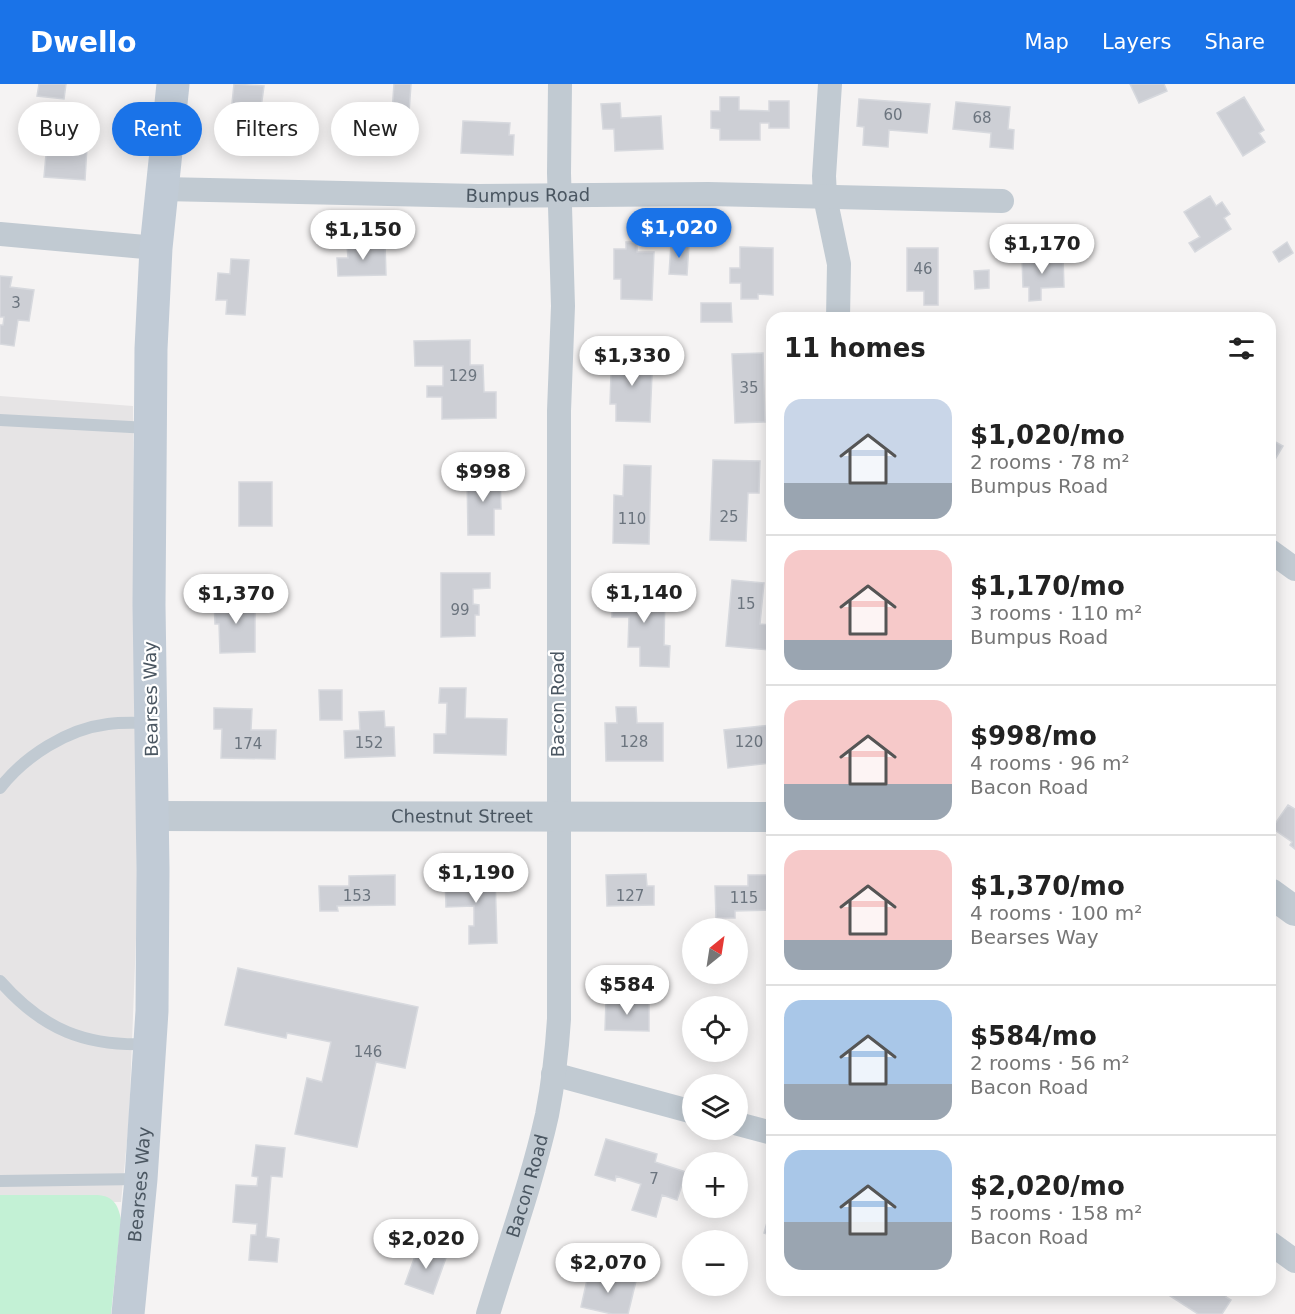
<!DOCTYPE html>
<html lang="en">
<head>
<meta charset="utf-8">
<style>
  :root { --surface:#fff; --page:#f2f2f2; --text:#222; --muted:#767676; --line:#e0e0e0; --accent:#1a73e8 }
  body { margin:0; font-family:"DejaVu Sans",sans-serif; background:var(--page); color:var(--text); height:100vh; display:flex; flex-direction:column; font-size:22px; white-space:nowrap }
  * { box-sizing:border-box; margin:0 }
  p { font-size:20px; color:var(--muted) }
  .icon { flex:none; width:33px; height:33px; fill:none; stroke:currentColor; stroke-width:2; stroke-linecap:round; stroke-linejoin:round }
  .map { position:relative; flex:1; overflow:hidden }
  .sheet { position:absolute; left:766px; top:228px; width:510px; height:984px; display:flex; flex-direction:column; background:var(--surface); border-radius:18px; box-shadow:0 3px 15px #0003 }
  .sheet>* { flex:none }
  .hud { position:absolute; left:18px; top:18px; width:570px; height:54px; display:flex; gap:12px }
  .needle { width:39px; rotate:30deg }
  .fabs { position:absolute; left:682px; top:834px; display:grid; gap:12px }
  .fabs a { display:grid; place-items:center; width:66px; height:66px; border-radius:50%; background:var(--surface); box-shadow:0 3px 15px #0003; font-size:30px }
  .price { position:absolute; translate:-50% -51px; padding:0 14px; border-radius:21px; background:#fff; color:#222; font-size:20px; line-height:39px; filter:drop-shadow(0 2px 3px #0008) }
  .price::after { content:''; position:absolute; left:50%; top:36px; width:18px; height:14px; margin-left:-9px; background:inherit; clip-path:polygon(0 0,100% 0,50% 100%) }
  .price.selected { background:var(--accent); color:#fff }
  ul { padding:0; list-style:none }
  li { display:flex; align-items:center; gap:18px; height:150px; padding:0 18px }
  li+li { border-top:2px solid var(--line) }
  li span { display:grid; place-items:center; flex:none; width:168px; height:120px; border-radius:18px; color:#555 }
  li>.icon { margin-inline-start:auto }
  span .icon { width:72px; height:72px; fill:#fffc; stroke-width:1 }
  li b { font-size:26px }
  h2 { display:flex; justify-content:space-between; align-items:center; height:72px; padding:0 18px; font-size:26px }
  .pill { padding:0 21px; border-radius:27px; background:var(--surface); box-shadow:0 3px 15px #0003; font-size:21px; line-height:54px }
  .pill.selected { background:var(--accent); color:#fff }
  header { display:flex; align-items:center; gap:36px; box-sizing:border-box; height:84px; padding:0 30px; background:var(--accent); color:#fff }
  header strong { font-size:28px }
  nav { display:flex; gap:33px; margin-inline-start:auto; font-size:21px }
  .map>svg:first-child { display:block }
  .education { fill:#e6e4e5 }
  .green { fill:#c3f1d5 }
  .building { fill:#cdcfd5; stroke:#d7d9de; stroke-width:1.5 }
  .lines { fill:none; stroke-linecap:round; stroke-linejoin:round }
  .service { stroke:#c1cad2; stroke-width:12 }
  .minor { stroke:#c1cad2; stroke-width:24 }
  .tertiary { stroke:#c1cad2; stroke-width:30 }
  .secondary { stroke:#c1cbd6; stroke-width:33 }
  .labels { text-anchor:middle; stroke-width:4.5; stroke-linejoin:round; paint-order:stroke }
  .number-label { font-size:15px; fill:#6b747e }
  .street-label { font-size:18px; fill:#4a5661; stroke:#fff }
</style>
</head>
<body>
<header>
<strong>Dwello</strong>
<nav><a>Map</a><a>Layers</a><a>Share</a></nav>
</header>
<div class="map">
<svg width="1295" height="1230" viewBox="0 0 1295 1230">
  <rect width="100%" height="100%" fill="#f5f3f3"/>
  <!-- education -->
  <path class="education" d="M0,312L133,322L137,828L129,1036L121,1118H0Z"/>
  <!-- green -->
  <path class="green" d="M0,1111H97C113,1112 118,1120 121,1136L111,1230H0Z"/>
  <!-- building -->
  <path class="building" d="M39,0H66L64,15L37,12Z
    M234,0L264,2L261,24L275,26L273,42L260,41L259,51L229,48Z
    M394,0H411L409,29L392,28Z
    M1130,0H1164L1167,7L1139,19Z
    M720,13H739V26L769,27V17H789V44H769V39H760V56H720V45L711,44V27H720Z
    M1244,13L1264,46L1259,49L1265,58L1243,72L1217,29Z
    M859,15L930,20L927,49L889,46L888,63L863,61L864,43L857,42Z
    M956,18L1010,23L1008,45L1014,46L1013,65L990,63L991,49L953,45Z
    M620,19L621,34L661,32L663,65L615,67L614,45H603L601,20Z
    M279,26L298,27L296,57L277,56Z
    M339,29H388V59H339Z
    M463,37L510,39L509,51H514L513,71L461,69Z
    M73,55L80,56V62L87,63L85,96L44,93L47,59L73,61Z
    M1210,112L1216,122L1222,118L1230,130L1224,134L1231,145L1195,168L1189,159L1200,153L1184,128Z
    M626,158H637V168H654L652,216L621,215V195H614V165H626Z
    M1287,158L1293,169L1279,178L1273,168Z
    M385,159L386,191L338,192L337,174H348L347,161Z
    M671,160H689L687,191L669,190Z
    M740,163L773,164V211L758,210V215H741V199H730V184H740Z
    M907,164H938V221H924V207H907Z
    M1063,172L1064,203L1041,204V216L1029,217V203H1023L1022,174Z
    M231,175L249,176L245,231L226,230L227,216H216L218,189L230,190Z
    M989,186V204L975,205L974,187Z
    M0,192L12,193L10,203L34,206L29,237L18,236L14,262L0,260V241H3L4,233H0Z
    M701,219H731L732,238H701Z
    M470,256V281H483L484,308H496V334L442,335V313H427V302H443V282H415L414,257Z
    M618,264H648L647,282H639V290H652L650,338L616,337V320H610L611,290H624V281H618Z
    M763,269L765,338L735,339L732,270Z
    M1270,355L1283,362L1270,384Z
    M713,376L760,377L759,409H748L746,457L710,456Z
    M624,381L651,382L649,460L613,459L614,411L623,412Z
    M500,390L501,425H494V451H468L467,391Z
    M239,398H272V442H239Z
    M441,489H490V504L473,505V520L479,521V531H475V552L441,553Z
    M732,496L764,499L760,540L771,541L769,566L726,562Z
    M612,507L665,508L664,561L670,562L669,583L640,582V563H628L629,533H612Z
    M255,515V568L220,569L219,540H215L214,516Z
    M440,604H466L465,634L507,635L506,671L434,669V650H446L447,619H439Z
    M319,606H342V636H320Z
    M616,623H636L637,639H663V677H606L605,639H617Z
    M214,624L252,625L251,646H276L275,675L221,674L222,645H214Z
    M384,627L385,643H394L395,672L345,674L344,647L360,646L359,628Z
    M772,641V671L770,672V679L728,684L724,646Z
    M1288,721L1295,725V765L1290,761L1292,758L1272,744Z
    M495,790L497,859L469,860V842H474V822L446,823L445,792Z
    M646,790L647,802H654V821L607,822L606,791Z
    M395,791V821L337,822L338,827H320L319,802H349V792Z
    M748,791H772V826L735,827V834H716L715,802H748Z
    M238,884L418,923L405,984L376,978L357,1063L295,1050L307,994L322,998L331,958L287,949L286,954L225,941Z
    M606,916L649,917V947L605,946Z
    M606,1055L657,1070L655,1078L686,1088L677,1116L662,1111L656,1133L632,1126L641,1100L616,1092L615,1097L595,1091Z
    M256,1061L285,1064L282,1093L271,1092L266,1153L279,1155L277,1178L249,1176L251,1151H256L257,1140L233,1138L236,1101L257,1102L258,1093L252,1092Z
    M772,1121V1152L764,1149Z
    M419,1161L447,1171L433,1210L405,1200Z
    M589,1187L636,1197L628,1230H612L581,1223Z
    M1169,1206H1230L1226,1213L1231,1216L1222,1230H1198L1167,1210Z"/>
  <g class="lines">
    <!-- service -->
    <path class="service" d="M0,336L149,344
      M0,704C25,672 67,645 108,640C122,638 136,639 150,639
      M0,897C43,946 86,963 150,960
      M0,1097L140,1095"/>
    <!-- minor -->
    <g class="minor">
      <path d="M830,0L824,92L825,113L839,180L838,234"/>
      <path id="s1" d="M162,105L478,112L708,110L1002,117"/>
      <path d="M0,150L156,164"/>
      <path d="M1270,467L1295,485"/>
      <path d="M553,990L693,1028"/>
      <path d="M738,1040L772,1049"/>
      <path d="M1270,1159L1295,1177"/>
      <path id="s2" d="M488,1230C508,1164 532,1098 547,1031C553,1000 557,967 559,935V327L563,222L559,89L560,0"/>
    </g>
    <!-- tertiary -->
    <g class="tertiary">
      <path id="s3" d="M152,732L772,733"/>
      <path d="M1270,809L1295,827"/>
    </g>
    <!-- secondary -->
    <path class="secondary" id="s4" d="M128,1230L141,1095L152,927L153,786L149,521L151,265L156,164L173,0"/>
  </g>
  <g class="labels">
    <!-- number labels -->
    <g class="number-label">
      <text x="893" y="36">60</text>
      <text x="982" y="39">68</text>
      <text x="923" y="190">46</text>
      <text x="16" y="224">3</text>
      <text x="463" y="297">129</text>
      <text x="749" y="309">35</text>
      <text x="729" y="438">25</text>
      <text x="632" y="440">110</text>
      <text x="746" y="525">15</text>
      <text x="460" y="531">99</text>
      <text x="634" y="663">128</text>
      <text x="749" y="663">120</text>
      <text x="369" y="664">152</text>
      <text x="248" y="665">174</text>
      <text x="357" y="817">153</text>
      <text x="630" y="817">127</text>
      <text x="744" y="819">115</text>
      <text x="368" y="973">146</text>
      <text x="654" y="1100">7</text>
    </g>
    <!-- street labels -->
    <g class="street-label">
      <text dy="6" stroke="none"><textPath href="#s1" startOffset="366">Bumpus Road</textPath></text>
      <text transform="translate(151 615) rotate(-91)" y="6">Bearses Way</text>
      <text transform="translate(558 620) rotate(-90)" y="6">Bacon Road</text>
      <text dy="6" stroke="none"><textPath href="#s3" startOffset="310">Chestnut Street</textPath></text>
      <text dy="6" stroke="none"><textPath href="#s4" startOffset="130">Bearses Way</textPath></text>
      <text dy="6" stroke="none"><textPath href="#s2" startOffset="134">Bacon Road</textPath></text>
    </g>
  </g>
</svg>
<div class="fabs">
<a><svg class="needle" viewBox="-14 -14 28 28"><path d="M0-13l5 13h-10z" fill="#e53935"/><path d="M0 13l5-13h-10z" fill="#767676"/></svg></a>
<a><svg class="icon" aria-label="locate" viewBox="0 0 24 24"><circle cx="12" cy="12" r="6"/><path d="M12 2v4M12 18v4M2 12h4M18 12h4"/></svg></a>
<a><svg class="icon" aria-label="layers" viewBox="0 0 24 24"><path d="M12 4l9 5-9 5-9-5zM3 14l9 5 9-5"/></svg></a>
<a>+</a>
<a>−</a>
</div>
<b class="price selected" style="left:679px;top:175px">$1,020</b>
<b class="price" style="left:363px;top:177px">$1,150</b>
<b class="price" style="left:1042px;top:191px">$1,170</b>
<b class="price" style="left:632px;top:303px">$1,330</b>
<b class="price" style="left:483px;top:419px">$998</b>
<b class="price" style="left:644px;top:540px">$1,140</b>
<b class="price" style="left:236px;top:541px">$1,370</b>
<b class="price" style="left:476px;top:820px">$1,190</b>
<b class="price" style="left:627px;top:932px">$584</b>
<b class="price" style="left:426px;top:1186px">$2,020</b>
<b class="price" style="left:608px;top:1210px">$2,070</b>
<div class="hud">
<a class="pill">Buy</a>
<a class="pill selected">Rent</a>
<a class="pill">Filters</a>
<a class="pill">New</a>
</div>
<section class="sheet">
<h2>11 homes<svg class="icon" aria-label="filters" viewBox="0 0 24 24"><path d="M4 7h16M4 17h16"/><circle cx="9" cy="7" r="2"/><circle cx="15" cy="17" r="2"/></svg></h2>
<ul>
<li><span style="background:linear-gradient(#c9d6e8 70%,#9aa5b1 0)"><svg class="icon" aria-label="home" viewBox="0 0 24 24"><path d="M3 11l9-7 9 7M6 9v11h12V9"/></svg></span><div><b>$1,020/mo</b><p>2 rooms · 78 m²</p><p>Bumpus Road</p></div></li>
<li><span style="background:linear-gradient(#f6c9c9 75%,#9aa5b1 0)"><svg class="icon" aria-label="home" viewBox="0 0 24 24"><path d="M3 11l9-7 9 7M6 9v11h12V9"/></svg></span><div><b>$1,170/mo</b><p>3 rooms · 110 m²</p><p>Bumpus Road</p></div></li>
<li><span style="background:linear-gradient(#f6c9c9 70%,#9aa5b1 0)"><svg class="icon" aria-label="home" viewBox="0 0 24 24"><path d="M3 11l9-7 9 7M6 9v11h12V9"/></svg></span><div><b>$998/mo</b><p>4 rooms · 96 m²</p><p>Bacon Road</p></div></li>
<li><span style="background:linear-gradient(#f6c9c9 75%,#9aa5b1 0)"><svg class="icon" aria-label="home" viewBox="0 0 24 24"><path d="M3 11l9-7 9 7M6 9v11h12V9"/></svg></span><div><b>$1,370/mo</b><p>4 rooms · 100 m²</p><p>Bearses Way</p></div></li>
<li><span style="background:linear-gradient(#a9c7e8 70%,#9aa5b1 0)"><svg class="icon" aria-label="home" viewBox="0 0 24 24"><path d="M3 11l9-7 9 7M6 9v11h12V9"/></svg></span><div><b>$584/mo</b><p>2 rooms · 56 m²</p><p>Bacon Road</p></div></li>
<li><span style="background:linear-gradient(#a9c7e8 60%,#9aa5b1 0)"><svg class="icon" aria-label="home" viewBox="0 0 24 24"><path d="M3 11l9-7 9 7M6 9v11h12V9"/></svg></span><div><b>$2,020/mo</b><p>5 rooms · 158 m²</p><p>Bacon Road</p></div></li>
</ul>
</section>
</div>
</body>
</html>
